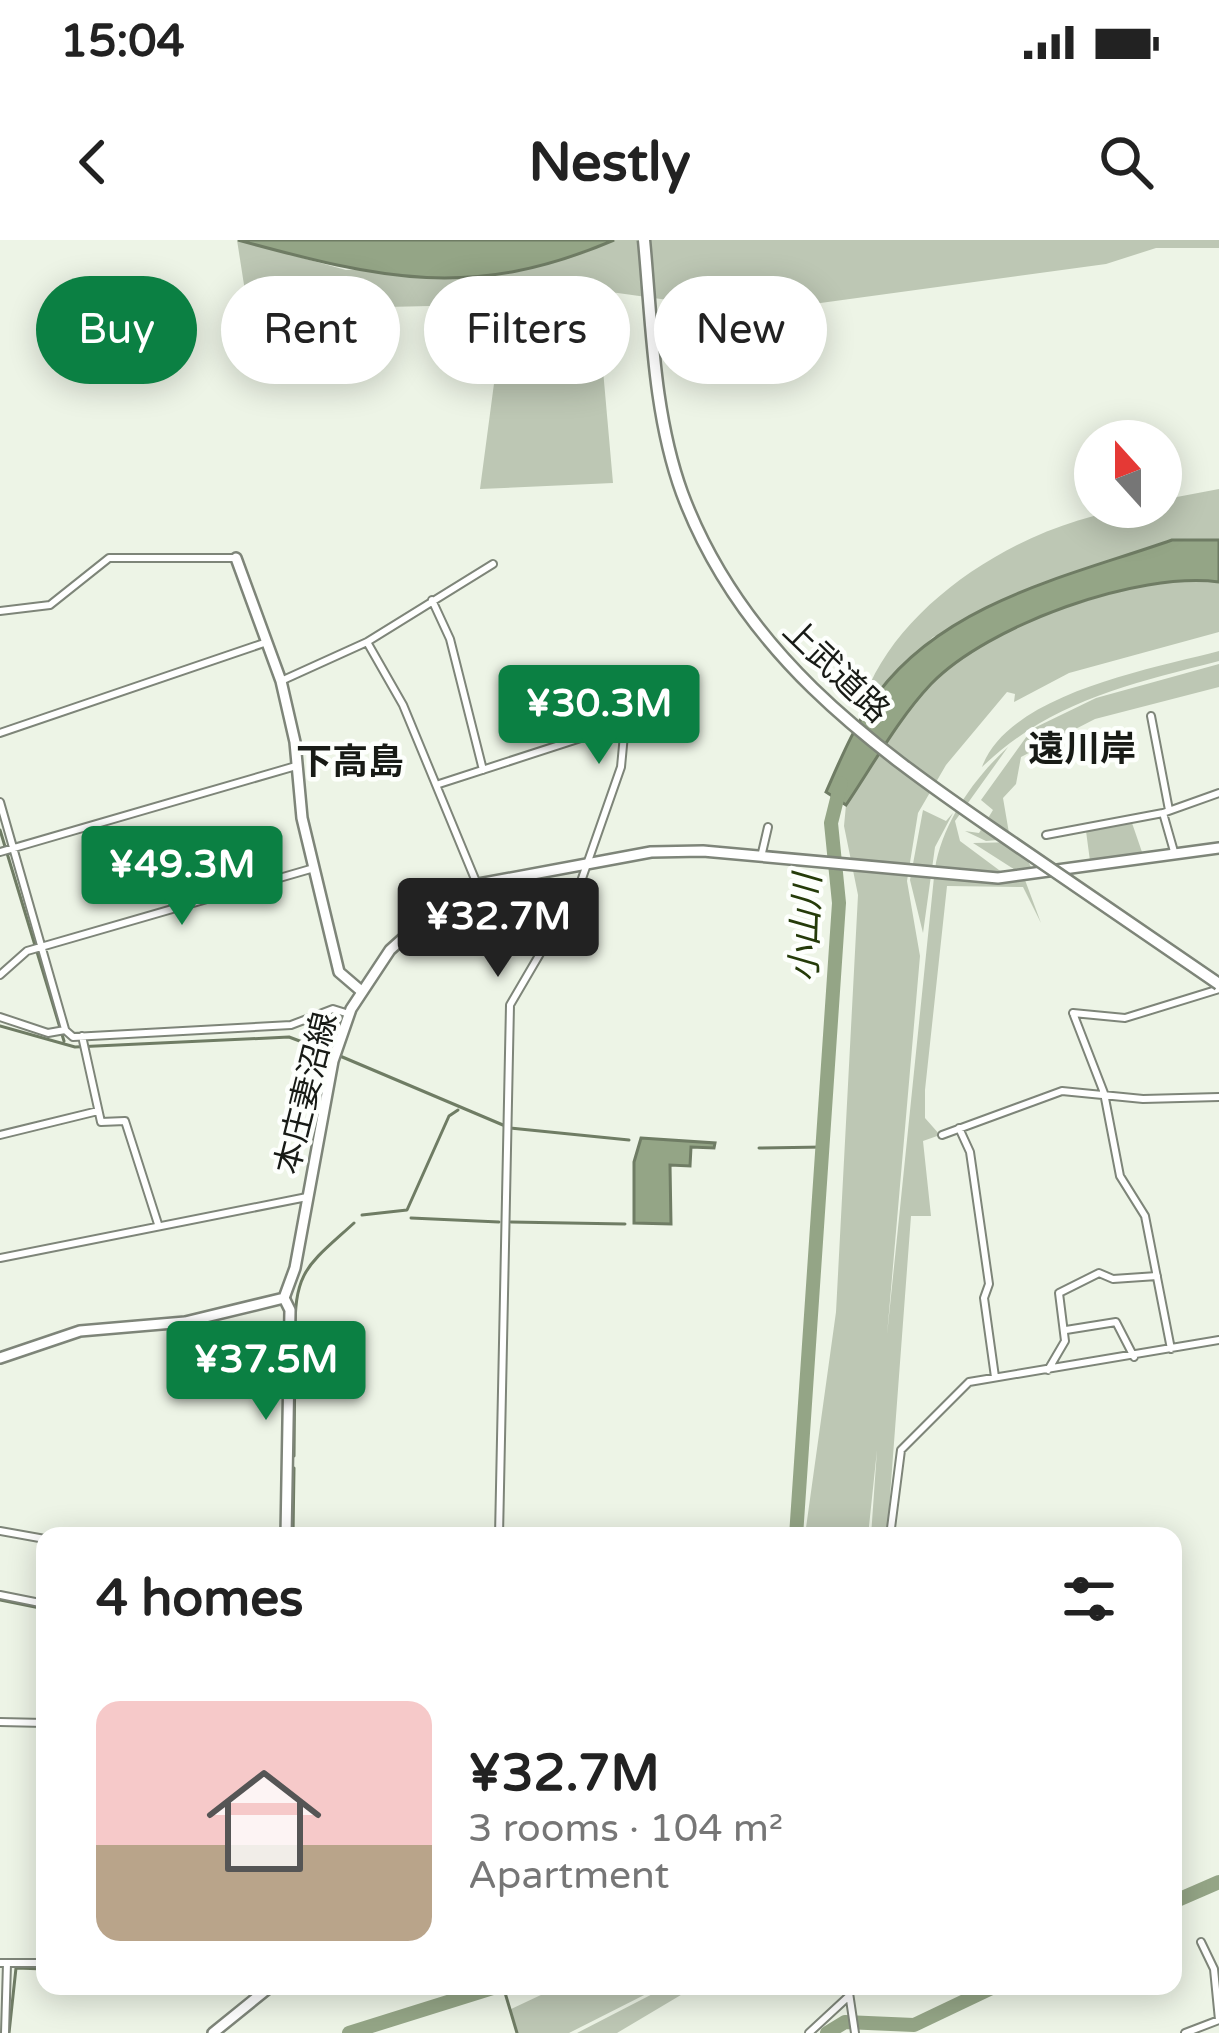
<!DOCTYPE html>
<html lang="en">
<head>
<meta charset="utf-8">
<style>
  :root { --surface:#fff; --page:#f2f2f2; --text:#222; --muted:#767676; --line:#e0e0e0; --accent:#0b8043 }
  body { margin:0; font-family:"Varela Round","Noto Sans JP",sans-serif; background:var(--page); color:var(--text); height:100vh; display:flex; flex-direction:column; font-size:45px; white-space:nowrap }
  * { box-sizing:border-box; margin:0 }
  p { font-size:39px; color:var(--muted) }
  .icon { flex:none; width:66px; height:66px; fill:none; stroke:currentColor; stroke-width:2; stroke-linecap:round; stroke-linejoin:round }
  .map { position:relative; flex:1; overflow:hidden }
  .panel { position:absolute; left:36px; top:1287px; width:1146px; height:468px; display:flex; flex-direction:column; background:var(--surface); border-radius:24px; box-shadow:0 6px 30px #0003 }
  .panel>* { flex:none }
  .banner { position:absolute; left:36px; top:36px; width:1149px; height:108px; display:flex; gap:24px }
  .needle { width:78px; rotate:339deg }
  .controls { position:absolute; left:1074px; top:180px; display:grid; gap:24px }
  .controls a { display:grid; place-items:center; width:108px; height:108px; border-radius:50%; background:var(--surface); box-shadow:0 6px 30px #0003; font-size:60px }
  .price { position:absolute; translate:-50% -102px; padding:0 27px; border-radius:12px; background:var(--accent); color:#fff; font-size:39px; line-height:78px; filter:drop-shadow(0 3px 6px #0008) }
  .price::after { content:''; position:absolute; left:50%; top:72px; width:36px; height:27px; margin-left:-18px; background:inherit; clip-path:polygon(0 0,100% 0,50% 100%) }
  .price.selected { background:#222; color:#fff }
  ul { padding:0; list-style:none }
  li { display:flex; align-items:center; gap:36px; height:300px; padding:0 60px }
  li+li { border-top:3px solid var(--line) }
  li span { display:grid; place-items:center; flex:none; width:336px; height:240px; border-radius:24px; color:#555 }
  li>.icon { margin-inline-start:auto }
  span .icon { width:144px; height:144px; fill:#fffc; stroke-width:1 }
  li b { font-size:51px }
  h2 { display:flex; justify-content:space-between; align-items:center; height:144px; padding:0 60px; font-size:51px }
  .chip { padding:0 42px; border-radius:54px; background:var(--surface); box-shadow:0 6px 30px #0003; font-size:42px; line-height:108px }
  .chip.selected { background:var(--accent); color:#fff }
  .status { display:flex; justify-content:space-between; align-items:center; height:84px; padding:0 60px; background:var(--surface); direction:ltr }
  .status svg { height:33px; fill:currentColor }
  header { display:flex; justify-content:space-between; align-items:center; height:156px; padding:0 60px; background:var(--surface); font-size:54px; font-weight:700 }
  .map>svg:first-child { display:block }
  .green { fill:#bdc7b4 }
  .water { fill:#94a586; stroke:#6f7c64; stroke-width:3 }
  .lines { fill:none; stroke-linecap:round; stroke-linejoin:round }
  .stream { stroke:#6f7c64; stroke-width:3 }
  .river { stroke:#94a586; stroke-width:14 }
  .minor-casing { stroke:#7e8579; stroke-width:10 }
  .secondary-casing { stroke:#7e8579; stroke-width:14 }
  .primary-casing { stroke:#7e8579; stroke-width:14 }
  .minor { stroke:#fff; stroke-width:6 }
  .secondary { stroke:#fff; stroke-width:9 }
  .primary { stroke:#fff; stroke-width:9 }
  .trunk-bridge-casing { stroke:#7e8579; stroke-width:15; stroke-linecap:butt }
  .trunk-bridge { stroke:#fff; stroke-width:10 }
  .labels { text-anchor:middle; stroke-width:9; stroke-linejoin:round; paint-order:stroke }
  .street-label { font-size:33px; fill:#181b16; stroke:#fdfffc }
  .neighbourhood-label { font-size:36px; font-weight:bold; fill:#181b16; stroke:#fdfffc }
  .water-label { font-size:36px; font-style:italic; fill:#253b09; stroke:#fdfffc }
</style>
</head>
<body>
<div class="status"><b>15:04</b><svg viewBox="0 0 49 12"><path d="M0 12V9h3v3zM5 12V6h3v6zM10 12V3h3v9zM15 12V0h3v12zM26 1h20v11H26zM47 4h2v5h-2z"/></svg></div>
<header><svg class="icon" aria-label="back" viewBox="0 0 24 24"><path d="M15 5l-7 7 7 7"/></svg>Nestly<svg class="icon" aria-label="search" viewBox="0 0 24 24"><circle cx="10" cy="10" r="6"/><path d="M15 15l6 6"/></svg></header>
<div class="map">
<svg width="1219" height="1793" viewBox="0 0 1219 1793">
  <rect width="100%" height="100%" fill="#edf4e6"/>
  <!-- green -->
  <path class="green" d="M237,0L346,30L584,13L614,0H1219V8H1156L1106,24L697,80L669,75L668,60L589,49L430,66L300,69L247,64Z
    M600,96L613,243L480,249L497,121Z
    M1219,249V300H1172L933,397L880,450L870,444C915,345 1055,267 1161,267V260Z
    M1189,338L1219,342V392L1069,433L1014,462L1015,454L1007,452L946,525L918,573L907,641L920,716L887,1095L934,637L1025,640L1041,683L1023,647L947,646L925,850V878L940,895L923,901L931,976H911L887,1296H871L877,1210L868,1296L805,1295L836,1072L858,655L844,586L846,565C873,525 899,477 933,443C993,384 1107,349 1189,338Z
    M1219,411V421C1127,445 1051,461 982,527C1008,454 1151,429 1219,411Z
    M1219,424V447L1095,479L1021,517L1016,544L1003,558L1010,599L986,601L965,591L979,593L993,570L981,560L1032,489L1096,458Z
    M1008,507L955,581L960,601L1003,633L935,629C942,583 975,537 1008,507Z
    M923,570L946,581L953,573L935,607L923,693L910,640Z
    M1132,583L1143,615L1020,633L973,603L1018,602L1031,627L1090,621L1086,591Z
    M560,1746H662L569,1793H518L509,1770Z
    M668,1746H696L617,1793H577Z"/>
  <!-- water -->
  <path class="water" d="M238,0H614C472,61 381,39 238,0Z
    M1172,300H1219V342C1138,331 988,385 931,444C898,479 873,525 846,565L826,552C841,518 856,482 878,453C947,361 1070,336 1172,300Z
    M641,898L715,903L714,908L691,907L690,926L670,925L671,984L634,983V922Z"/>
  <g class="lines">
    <!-- stream -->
    <path class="stream" d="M0,590L64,801
      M0,786L75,807L289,797L329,812
      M340,816L510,888L629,900
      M759,908L824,907
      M362,975L407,970L449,876L458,870
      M411,978L499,982
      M511,982L625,984
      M295,1097C294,1030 307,1026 354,983
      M294,1216L295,1108
      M293,1296L294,1228
      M0,1360L45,1369
      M503,1746L517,1793
      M9,1793L16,1728L45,1729"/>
    <!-- river -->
    <path class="river" d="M796,1296L839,663L831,583L841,543
      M1173,1662L1219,1642
      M349,1793L499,1746
      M827,1793L845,1782L914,1785L996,1746"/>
    <!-- minor casing -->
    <g class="minor-casing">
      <path id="minor" d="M432,360L450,399L483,530
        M0,371L50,365L109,318H236
        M367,402L403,465L477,644
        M281,441L367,402L493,324
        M1151,476L1169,570
        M0,493L267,402
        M439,544L624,484
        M0,562L65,789
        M1163,573L1175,615
        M1046,595L1163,573L1219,553
        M0,612L296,526
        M761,617L768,587
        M0,735L27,711L314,628
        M1073,773L1104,853L1120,936L1145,976L1171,1109
        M1073,773L1125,778L1219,749
        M0,777L48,793L65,790L73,797L291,785L333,769L349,774
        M82,796L101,882L125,881L158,984
        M959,888L970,912L989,1044L984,1058L995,1137
        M0,895L98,871
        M942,895L1062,851L1143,859L1219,857
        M0,1018L307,957
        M1066,1090L1116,1082L1134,1117
        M1048,1130L1065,1101L1059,1053L1099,1033L1113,1039L1157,1036
        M0,1291L45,1299
        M499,1296L510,765L579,647L621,527L625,484L651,449
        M890,1296L901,1210L969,1142L1219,1100
        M0,1355L45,1364
        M0,1482L45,1483
        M1201,1702L1214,1729L1219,1780
        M0,1723H45
        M848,1746L855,1793
        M5,1793L7,1723
        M809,1793L849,1756
        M1185,1793L1219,1780"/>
    </g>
    <!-- secondary casing -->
    <g class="secondary-casing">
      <path id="secondary" d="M236,318L281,441L295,502L302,578L339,732L360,750
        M284,1058L290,1070L286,1296
        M213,1793L271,1746"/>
    </g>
    <!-- primary casing -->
    <g class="primary-casing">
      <path id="primary" d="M0,1118L80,1091L185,1082L284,1058L295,1028L333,821L351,769L390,710L449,657L468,646L651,612L703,611L998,638L1219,608"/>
    </g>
    <!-- minor -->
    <use href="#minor" class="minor"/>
    <!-- secondary -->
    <use href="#secondary" class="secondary"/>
    <!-- primary -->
    <use href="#primary" class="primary"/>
    <!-- trunk-bridge casing -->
    <g class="trunk-bridge-casing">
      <path id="trunk-bridge" d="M644,0C652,84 653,173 682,253C741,411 866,502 1000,594C1073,644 1146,694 1219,744"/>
    </g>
    <!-- trunk-bridge -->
    <use href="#trunk-bridge" class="trunk-bridge"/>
  </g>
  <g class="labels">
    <!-- street labels -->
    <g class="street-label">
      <text transform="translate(837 430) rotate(44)" y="12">上武道路</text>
      <text transform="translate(305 853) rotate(-76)" y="12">本庄妻沼線</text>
    </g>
    <!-- neighbourhood labels -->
    <g class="neighbourhood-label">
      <text x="1082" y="521">遠川岸</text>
      <text x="350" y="534">下高島</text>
    </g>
    <!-- water labels -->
    <g class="water-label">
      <text transform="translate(805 688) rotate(-88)" y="13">小山川</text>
    </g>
  </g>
</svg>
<div class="controls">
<a><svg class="needle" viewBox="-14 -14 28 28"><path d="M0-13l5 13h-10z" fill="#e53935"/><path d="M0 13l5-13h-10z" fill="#767676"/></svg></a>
</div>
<b class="price" style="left:599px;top:527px">¥30.3M</b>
<b class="price" style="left:182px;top:688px">¥49.3M</b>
<b class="price selected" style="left:498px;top:740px">¥32.7M</b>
<b class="price" style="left:266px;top:1183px">¥37.5M</b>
<div class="banner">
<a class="chip selected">Buy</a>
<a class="chip">Rent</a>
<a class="chip">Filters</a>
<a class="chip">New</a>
</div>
<section class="panel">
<h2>4 homes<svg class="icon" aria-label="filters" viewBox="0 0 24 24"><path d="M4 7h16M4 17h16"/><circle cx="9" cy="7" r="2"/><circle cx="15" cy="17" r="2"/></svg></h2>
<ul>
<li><span style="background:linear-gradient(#f6c9c9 60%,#b9a48a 0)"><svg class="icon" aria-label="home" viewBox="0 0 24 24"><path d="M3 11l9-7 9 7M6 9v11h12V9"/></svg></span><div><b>¥32.7M</b><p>3 rooms · 104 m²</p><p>Apartment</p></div></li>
</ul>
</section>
</div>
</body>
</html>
